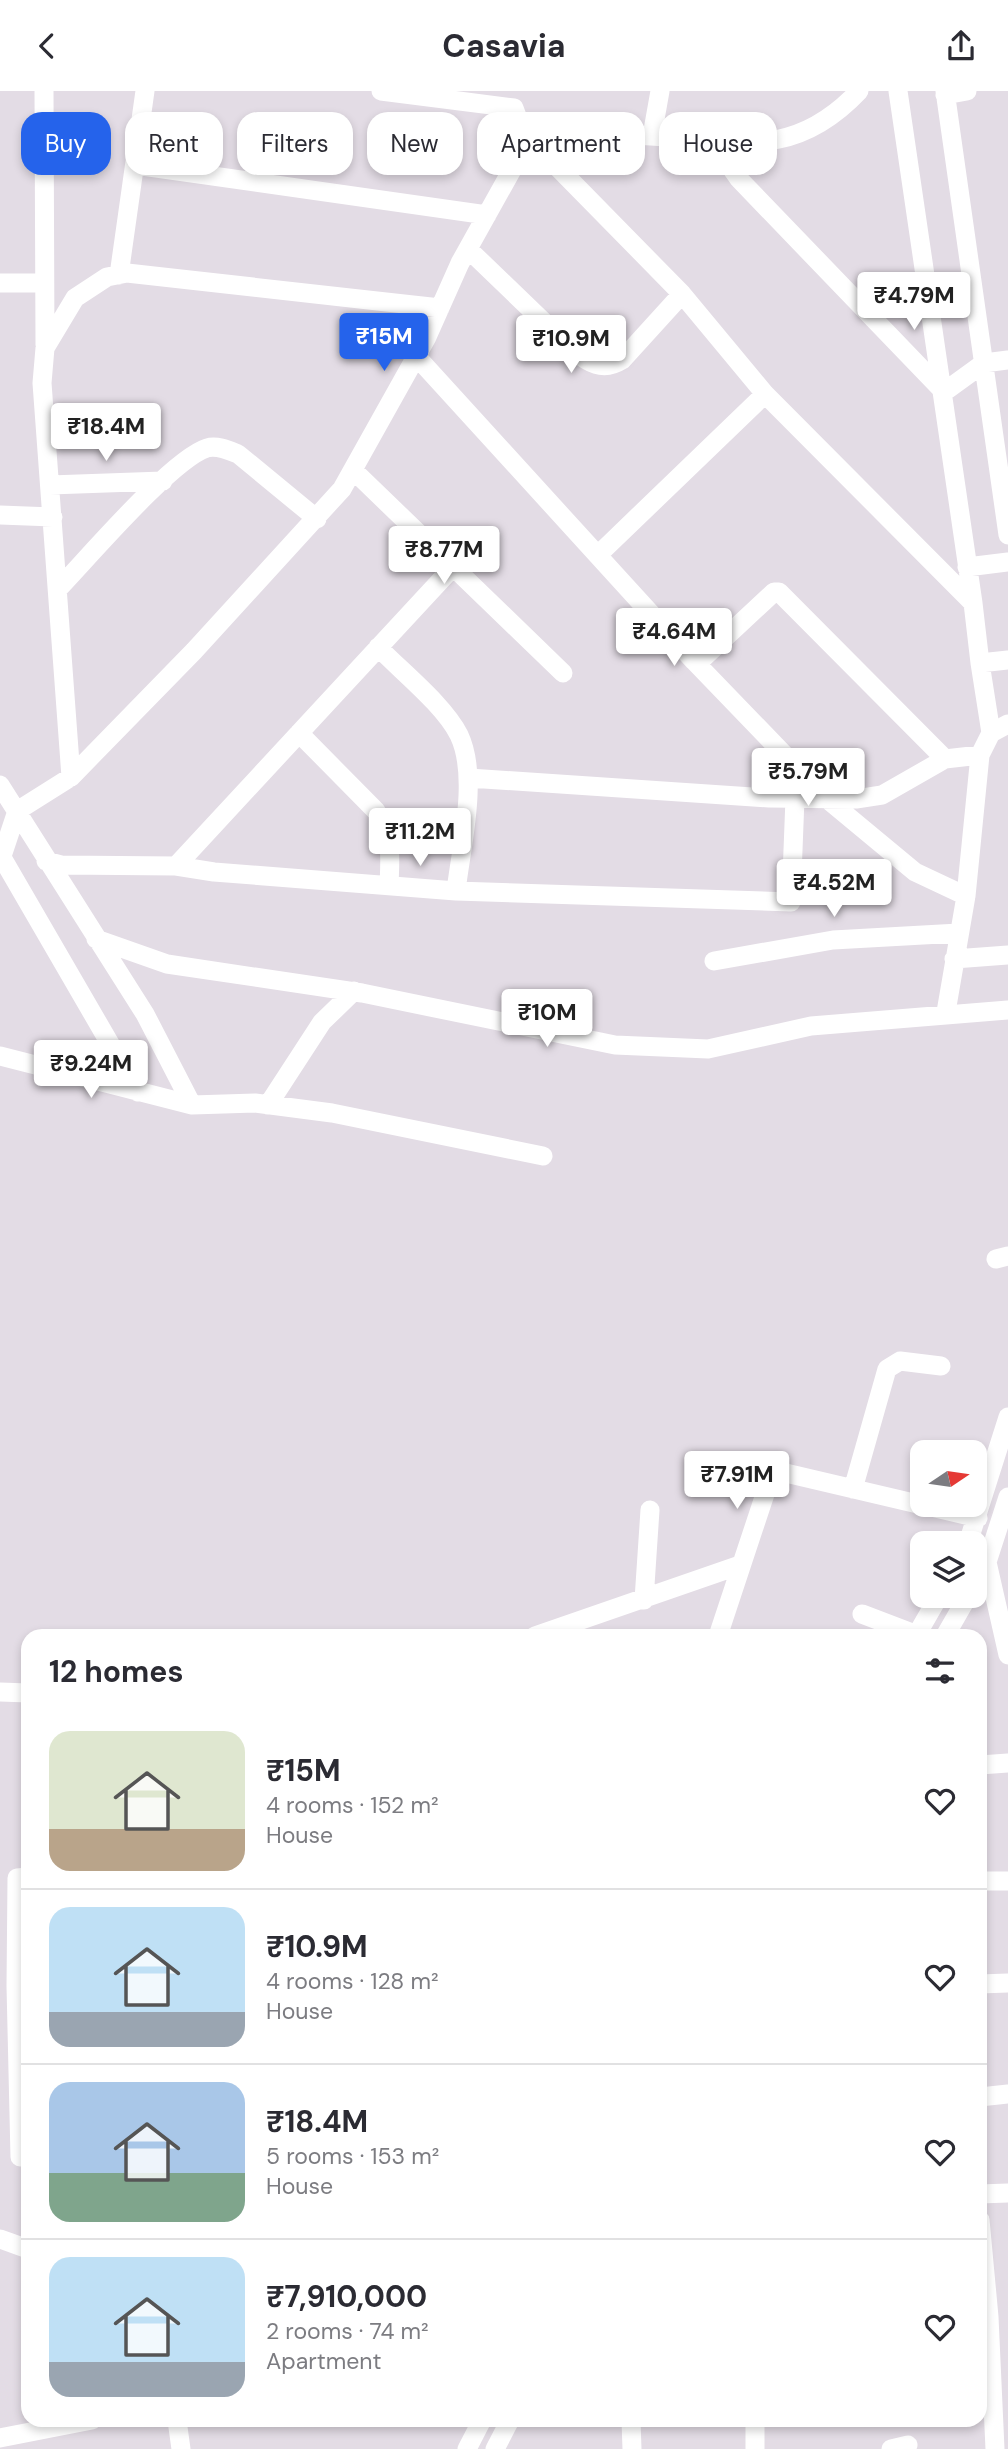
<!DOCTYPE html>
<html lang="en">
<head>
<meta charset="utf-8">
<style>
  :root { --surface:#fff; --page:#f7f7f7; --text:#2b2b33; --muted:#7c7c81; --line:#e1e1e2; --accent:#2563eb }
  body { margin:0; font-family:"DM Sans",sans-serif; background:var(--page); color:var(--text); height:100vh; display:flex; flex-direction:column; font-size:26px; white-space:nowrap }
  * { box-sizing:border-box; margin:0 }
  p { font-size:23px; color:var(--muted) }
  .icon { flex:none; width:38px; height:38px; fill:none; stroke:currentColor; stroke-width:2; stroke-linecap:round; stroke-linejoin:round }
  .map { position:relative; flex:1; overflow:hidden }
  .details { position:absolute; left:21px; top:1538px; width:966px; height:798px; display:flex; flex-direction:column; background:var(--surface); border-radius:21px; box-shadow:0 4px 10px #0003 }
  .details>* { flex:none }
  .guide { position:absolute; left:21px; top:21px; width:966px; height:63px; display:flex; gap:14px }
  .needle { width:46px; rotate:77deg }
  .buttons { position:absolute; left:910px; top:1349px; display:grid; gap:14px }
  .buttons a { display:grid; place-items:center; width:77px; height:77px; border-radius:14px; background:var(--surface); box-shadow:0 4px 10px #0003; font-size:35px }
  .price { position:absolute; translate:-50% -60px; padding:0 16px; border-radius:7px; background:#fff; color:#222; font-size:23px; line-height:46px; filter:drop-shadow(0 2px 4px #0008) }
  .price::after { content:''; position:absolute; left:50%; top:42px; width:21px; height:16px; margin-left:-10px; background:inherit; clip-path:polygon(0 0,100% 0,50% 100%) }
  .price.on { background:var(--accent); color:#fff }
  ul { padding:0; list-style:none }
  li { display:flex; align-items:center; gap:21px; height:175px; padding:0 28px }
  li+li { border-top:2px solid var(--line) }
  li span { display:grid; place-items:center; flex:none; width:196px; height:140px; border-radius:21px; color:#555 }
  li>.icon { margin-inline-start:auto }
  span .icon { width:84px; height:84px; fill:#fffc; stroke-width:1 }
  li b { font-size:30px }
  h2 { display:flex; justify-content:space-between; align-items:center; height:84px; padding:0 28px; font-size:30px }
  .tag { padding:0 24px; border-radius:21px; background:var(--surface); box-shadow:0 4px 10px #0003; font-size:24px; line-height:63px }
  .tag.on { background:var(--accent); color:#fff }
  header { display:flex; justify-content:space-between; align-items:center; height:91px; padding:0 28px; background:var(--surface); font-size:32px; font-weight:700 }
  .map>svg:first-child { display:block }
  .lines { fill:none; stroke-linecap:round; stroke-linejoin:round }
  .street { stroke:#fff; stroke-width:19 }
</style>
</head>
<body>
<header><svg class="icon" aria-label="back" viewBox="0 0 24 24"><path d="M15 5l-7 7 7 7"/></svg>Casavia<svg class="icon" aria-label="share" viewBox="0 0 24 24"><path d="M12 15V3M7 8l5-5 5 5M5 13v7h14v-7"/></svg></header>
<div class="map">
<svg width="1008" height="2358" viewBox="0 0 1008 2358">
  <rect width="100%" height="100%" fill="#e3dce5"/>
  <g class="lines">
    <!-- street -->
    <path class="street" d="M44,0L45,254
      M381,0L514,17L523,41L682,203L765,303L973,512L980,572L1008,569
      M898,0L973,512
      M945,0L1008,444
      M945,4L967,0
      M652,45L660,0
      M713,51L739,88L944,301L984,272L1008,269
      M135,74L487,124
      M468,158L573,259C588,272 603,281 622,269L682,203
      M119,184L145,0
      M0,192H44
      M416,265L694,570H700L774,501H779L945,668L980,664
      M353,379L563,582
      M50,394L163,390
      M0,424L53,426
      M599,463L765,303
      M967,476L1008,471
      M58,498C87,468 172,368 207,357C217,354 228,359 238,363L317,428
      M378,556C402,581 444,614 459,644C479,686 461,756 456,800
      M694,570L827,708L915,781L966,805
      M980,572L991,642L1008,633
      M299,642L376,720C393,745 390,766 389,795
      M71,686L42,292L45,257L75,207L107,186L127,182L440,217
      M469,687L769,707L856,708L882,704L945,668
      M0,694L145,923L192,1014L255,1012L332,1022L543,1065
      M0,763L138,1001
      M46,770L61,774L176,775L214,781L456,800L791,811L795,707
      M0,771L17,720L71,686L194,560L342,398L427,246L460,172L518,68L523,41C566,44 609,43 651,45C736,50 793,70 859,0
      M176,775L453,476
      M96,848L167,873L362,902L615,954L708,958L811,935L1008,919
      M954,868L1008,864
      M714,870L833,849L959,842
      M946,921L966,805L980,664L991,642
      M0,965L192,1014
      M268,1014L322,931L354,900
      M996,1168L1008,1165
      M853,1398L887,1278L900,1270L941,1275
      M923,1414L978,1427
      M968,1452L1008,1326
      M987,1471L1008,1564
      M975,1493L987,1471L1008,1406
      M644,1509L650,1419
      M862,1523L917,1544
      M535,1545L740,1474
      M718,1545L773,1379L922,1414
      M916,1545L939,1505
      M945,1545L968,1505
      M0,1601L28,1602
      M980,1674L1008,1672
      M980,1790H1008
      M980,1893L1008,1892
      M980,2006L1008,2003
      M20,2066L16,1895L17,1787L28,1786
      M980,2103L1008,2102
      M980,2129L989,2226L995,2358
      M0,2148L28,2158
      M177,2329L181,2358
      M631,2329L632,2358
      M0,2347L92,2329
      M467,2358L482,2329
      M495,2358L510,2329
      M755,2358V2329
      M891,2358L908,2354"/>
  </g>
</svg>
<div class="buttons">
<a><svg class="needle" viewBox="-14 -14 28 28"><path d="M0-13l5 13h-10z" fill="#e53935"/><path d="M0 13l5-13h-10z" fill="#7c7c81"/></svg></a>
<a><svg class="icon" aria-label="layers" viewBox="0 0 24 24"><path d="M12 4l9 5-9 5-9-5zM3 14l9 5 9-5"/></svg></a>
</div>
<b class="price" style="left:914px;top:241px">₹4.79M</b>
<b class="price on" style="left:384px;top:282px">₹15M</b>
<b class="price" style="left:571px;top:284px">₹10.9M</b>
<b class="price" style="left:106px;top:372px">₹18.4M</b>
<b class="price" style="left:444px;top:495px">₹8.77M</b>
<b class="price" style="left:674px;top:577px">₹4.64M</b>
<b class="price" style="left:808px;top:717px">₹5.79M</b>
<b class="price" style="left:420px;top:777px">₹11.2M</b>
<b class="price" style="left:834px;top:828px">₹4.52M</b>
<b class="price" style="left:547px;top:958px">₹10M</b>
<b class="price" style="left:91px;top:1009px">₹9.24M</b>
<b class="price" style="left:737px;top:1420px">₹7.91M</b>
<div class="guide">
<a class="tag on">Buy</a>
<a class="tag">Rent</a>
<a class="tag">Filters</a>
<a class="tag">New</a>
<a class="tag">Apartment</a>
<a class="tag">House</a>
</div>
<section class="details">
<h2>12 homes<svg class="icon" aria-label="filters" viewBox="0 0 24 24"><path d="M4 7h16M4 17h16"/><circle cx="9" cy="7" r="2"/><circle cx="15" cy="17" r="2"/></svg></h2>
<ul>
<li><span style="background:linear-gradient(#dfe7d0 70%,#b9a48a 0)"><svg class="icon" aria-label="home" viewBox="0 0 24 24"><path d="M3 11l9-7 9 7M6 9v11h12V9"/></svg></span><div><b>₹15M</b><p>4 rooms · 152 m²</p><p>House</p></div><svg class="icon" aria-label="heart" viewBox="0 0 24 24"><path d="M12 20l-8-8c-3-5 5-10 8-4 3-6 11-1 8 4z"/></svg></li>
<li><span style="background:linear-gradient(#bfe0f5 75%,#9aa5b1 0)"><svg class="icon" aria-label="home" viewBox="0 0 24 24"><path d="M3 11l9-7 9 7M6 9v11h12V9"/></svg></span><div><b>₹10.9M</b><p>4 rooms · 128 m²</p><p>House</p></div><svg class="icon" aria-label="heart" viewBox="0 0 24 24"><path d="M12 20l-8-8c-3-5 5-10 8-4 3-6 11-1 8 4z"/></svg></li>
<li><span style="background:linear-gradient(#a9c7e8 65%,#7fa58c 0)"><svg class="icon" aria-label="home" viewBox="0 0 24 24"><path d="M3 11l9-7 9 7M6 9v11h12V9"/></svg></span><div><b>₹18.4M</b><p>5 rooms · 153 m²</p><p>House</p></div><svg class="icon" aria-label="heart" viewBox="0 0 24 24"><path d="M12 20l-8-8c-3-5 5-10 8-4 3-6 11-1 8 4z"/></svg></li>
<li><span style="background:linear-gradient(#bfe0f5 75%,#9aa5b1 0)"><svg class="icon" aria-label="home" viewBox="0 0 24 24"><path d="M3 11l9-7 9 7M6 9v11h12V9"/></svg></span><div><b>₹7,910,000</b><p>2 rooms · 74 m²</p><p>Apartment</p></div><svg class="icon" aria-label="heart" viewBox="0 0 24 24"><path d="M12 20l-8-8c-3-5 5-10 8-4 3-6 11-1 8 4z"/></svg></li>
</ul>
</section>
</div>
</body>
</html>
